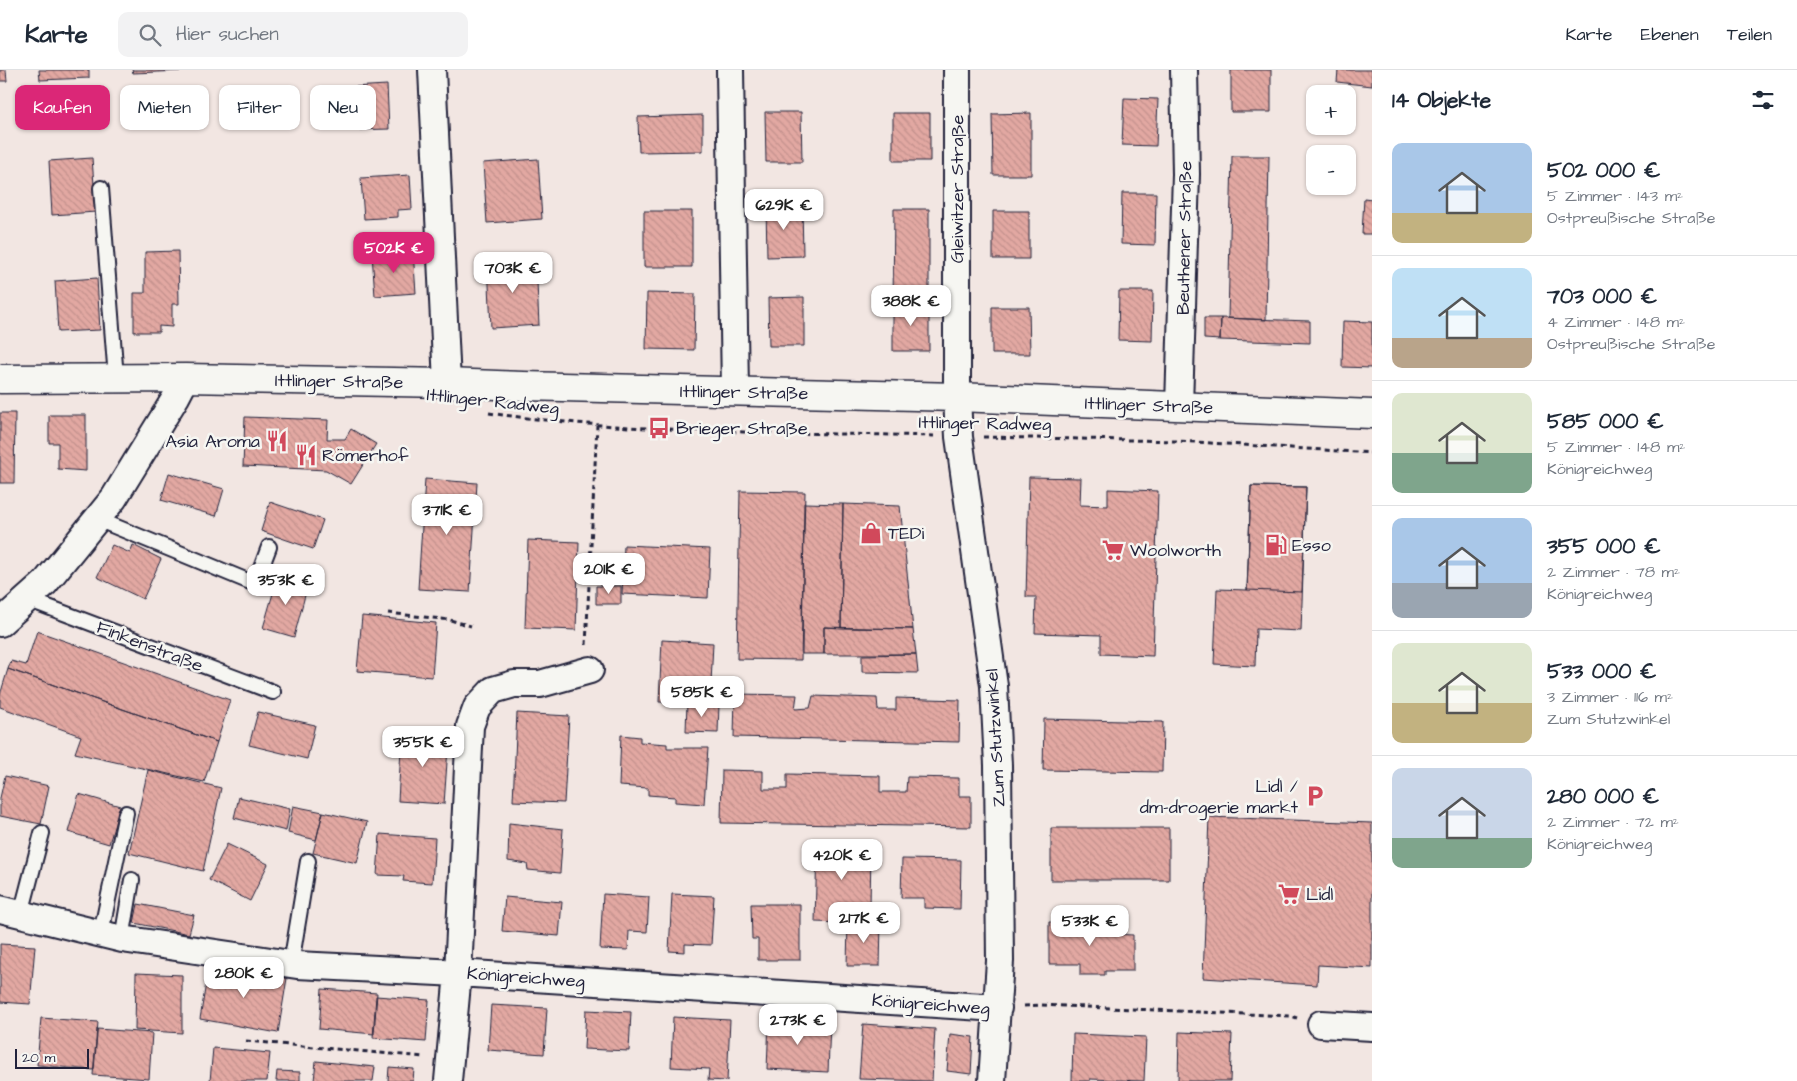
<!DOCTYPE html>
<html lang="de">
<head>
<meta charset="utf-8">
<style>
  :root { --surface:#fff; --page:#f2f2f3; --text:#1f2937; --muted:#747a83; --line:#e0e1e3; --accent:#db2777 }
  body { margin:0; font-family:"Architects Daughter",sans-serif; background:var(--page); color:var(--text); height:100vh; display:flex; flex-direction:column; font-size:19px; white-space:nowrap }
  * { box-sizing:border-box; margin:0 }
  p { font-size:16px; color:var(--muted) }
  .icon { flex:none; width:28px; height:28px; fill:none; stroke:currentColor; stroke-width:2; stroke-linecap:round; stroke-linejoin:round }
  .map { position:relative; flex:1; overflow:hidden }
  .details { display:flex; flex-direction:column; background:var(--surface); width:425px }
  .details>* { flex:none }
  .banner { position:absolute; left:15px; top:15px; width:475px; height:45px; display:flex; gap:10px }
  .tools { position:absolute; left:1306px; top:15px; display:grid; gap:10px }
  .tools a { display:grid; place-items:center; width:50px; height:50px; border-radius:10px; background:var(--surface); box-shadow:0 1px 4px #0004; font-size:25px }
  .scale { position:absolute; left:15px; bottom:12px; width:74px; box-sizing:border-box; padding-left:5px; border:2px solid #22223b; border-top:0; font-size:14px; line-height:18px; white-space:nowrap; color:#22223b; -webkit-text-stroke:4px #f6f6f2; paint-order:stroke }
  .price { position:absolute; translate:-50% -42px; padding:0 11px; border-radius:10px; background:#fff; color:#222; font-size:16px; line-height:32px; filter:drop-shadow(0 1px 2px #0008) }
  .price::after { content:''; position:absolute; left:50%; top:30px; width:15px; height:11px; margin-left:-8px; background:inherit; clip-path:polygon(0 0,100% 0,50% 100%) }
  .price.active { background:var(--accent); color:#fff }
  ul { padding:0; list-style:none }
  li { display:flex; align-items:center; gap:15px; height:125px; padding:0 20px }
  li+li { border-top:1px solid var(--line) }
  li span { display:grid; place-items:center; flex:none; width:140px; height:100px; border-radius:10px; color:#555 }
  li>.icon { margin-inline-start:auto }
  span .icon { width:60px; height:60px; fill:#fffc; stroke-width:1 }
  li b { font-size:21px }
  h2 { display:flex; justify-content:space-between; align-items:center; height:60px; padding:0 20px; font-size:21px }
  .chip { padding:0 18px; border-radius:10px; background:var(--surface); box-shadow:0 1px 4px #0004; font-size:18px; line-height:45px }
  .chip.active { background:var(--accent); color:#fff }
  header { display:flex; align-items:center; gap:30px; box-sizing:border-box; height:70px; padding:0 25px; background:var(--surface); border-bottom:1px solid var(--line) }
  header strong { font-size:24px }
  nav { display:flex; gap:28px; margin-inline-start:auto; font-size:18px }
  .search { width:350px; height:45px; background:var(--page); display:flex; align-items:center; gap:12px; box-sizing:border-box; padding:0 18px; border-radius:10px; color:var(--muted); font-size:19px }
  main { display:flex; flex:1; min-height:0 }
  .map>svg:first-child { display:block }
  .building { fill:url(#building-back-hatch); stroke:#22223b }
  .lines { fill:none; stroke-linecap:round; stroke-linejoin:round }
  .service-casing { stroke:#22223b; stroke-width:18 }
  .minor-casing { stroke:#22223b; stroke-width:30 }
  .tertiary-casing { stroke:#22223b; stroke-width:31 }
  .path { stroke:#22223b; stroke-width:3; stroke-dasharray:5 4; stroke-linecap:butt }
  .service { stroke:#f6f6f2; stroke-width:14 }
  .minor { stroke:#f6f6f2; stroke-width:26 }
  .tertiary { stroke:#f6f6f2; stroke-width:28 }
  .labels { text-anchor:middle; stroke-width:5; stroke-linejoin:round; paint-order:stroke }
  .street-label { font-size:18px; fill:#22223b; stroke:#f6f6f2 }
  .poi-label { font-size:18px; fill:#22223b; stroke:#f6f6f2; text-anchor:start }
</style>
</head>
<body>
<header>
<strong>Karte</strong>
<div class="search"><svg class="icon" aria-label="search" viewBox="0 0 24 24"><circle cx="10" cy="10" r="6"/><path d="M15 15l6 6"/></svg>Hier suchen</div>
<nav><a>Karte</a><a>Ebenen</a><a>Teilen</a></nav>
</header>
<main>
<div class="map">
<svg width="1372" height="1011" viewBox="0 0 1372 1011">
  <defs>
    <pattern id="building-back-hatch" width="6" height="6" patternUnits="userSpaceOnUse" patternTransform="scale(1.25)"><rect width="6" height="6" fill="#e2a8a2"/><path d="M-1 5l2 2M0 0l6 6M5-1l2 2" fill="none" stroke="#c2908c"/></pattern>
  </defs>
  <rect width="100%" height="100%" fill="#f2e6e2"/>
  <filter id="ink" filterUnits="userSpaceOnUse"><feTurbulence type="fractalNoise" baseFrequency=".02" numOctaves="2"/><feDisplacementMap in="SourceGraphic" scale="10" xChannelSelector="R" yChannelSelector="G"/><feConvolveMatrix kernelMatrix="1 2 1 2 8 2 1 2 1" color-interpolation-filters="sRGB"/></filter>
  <g filter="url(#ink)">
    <!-- building -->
    <path class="building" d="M0,0H6L7,11H0Z
      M39,0H89V8L40,10Z
      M132,0H183L184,1L133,3Z
      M1231,0H1271V42H1231Z
      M1338,0H1372V16L1337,12Z
      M387,15L389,59L354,60L352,17Z
      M1124,28L1158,29L1156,76L1122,75Z
      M765,42H801L802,92H766Z
      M893,43H930V91H893Z
      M1031,43V105H993L992,44Z
      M703,45V81L639,82L638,47Z
      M1232,86H1269L1266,250L1228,248Z
      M92,88L96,142L52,145L49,91Z
      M538,89L542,149L487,153L483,93Z
      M410,105L412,139L398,140V147L364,149L361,108Z
      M1122,123H1156L1155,175L1121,174Z
      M1364,128L1372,129V164H1362Z
      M802,135L803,186L767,187L766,136Z
      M894,139H929V234H893Z
      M644,141H692V197H644Z
      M993,141H1029V189H993Z
      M178,181L179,234H172V257L159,256V262H134V223H145V182Z
      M413,181L416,223L375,226L372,184Z
      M536,191L539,255L491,258L488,193Z
      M97,208L100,260L58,262L55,211Z
      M1119,221H1153L1152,271L1118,270Z
      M647,223L695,224L694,280L646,279Z
      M804,227V276H769L768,228Z
      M893,234H929V281H893Z
      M992,237H1029L1030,284H992Z
      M1204,248H1221L1220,270L1204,269Z
      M1221,248L1310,251V273L1220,270Z
      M1343,251L1372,252V298L1342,297Z
      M0,343H15L14,413H0Z
      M49,345H86V401L58,399V373H49Z
      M245,347L328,350L327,369H345L351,359L376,374L351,414L326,400L243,396Z
      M169,403L224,419L216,446L161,430Z
      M1029,407L1081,408L1080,435L1108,436V419L1158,421L1153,586L1101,584V565L1035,563L1036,527H1026Z
      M425,409L477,413L470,522L418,519Z
      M1251,416L1306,417L1301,561L1256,559L1255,596L1214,594L1217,519L1247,520Z
      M1251,416L1306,417L1302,522L1247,520Z
      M740,421L805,422L801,590L737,589Z
      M270,432L323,450L313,479L261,461Z
      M804,433L843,434L841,558L824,557V584H802Z
      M843,434L900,436L913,559L841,558Z
      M528,470L579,472L576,560L525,558Z
      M112,475L130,483L133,475L161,489L143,529L97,507Z
      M624,475L710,479L708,528L622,524Z
      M278,506L308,514L294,567L263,558Z
      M596,516H621V534H596Z
      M362,546L436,553L432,607L357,601Z
      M824,557L913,559L916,584H824Z
      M37,561L230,630L217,672L8,599L11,591L26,595Z
      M662,570L713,573L710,633L659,632Z
      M916,584L918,603L862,602V585Z
      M8,599L217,672L204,712L75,683L81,666L0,637V625Z
      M735,624L797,625L795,639L810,638L813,626L877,628L878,640H896V628L960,630L959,672L734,667Z
      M687,632L719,634L718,663L686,662Z
      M258,642L315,655L307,689L249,675Z
      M517,643L569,646L564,733L513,731Z
      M1044,649L1163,652L1162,702L1043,700Z
      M402,662L449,664L444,734L398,731Z
      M621,665L640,667V672L667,674V678H708L704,734L675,732V727L648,725V718L619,716Z
      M148,700L221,718L203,801L129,783Z
      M722,700L763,701V719H787V704L880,706V722H906L907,707L959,708V726H971V757L721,753Z
      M5,706L49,716L41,754L0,746V728Z
      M79,724L120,736L109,774L68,762Z
      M239,727L290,739L286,761L234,748Z
      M293,736L323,742L316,770L288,763Z
      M323,742L367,752L357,793L313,783Z
      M1209,747L1372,753V898L1318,895L1317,915L1203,908Z
      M509,753L563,759L560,803L528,800L527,794L508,791Z
      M1051,758H1169V810H1051Z
      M380,764L435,768L432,813L403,811L404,806L377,805Z
      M227,774L268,794L250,831L209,810Z
      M817,777L871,778L870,836H843L842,853L815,852Z
      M902,789L961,790L960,839L924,838V828H901Z
      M603,824L649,827L647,862L629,861L628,880L600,879Z
      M672,824L714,826L711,875L685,874V882L669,881Z
      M505,827L562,832L559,866L502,861Z
      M138,834L194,845L189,864L134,853Z
      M751,834H800V890H758V869H752Z
      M848,852L881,853L880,896H847Z
      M1049,852L1112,853V864L1133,865V901H1105V905H1080V894H1049Z
      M0,874L35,876L30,934L0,932Z
      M209,895L287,908L278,963L200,949Z
      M136,903L182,905V963L135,960Z
      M322,919L377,923L374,964L319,959Z
      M376,926L429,930L426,972L373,968Z
      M491,935L547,938L544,984L488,980Z
      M586,940L631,942L629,981L584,979Z
      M673,947L730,950L727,1011L708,1010L709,999L671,997Z
      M41,948L98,952L94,1000L37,995Z
      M769,950L830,953L828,1002L767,999Z
      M863,954L935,959L932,1011L859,1009Z
      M97,959L152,963L149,1009L93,1005Z
      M1179,962L1232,964L1230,1011H1178Z
      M950,964L973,967L971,1004L947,1001Z
      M1073,964L1146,967L1144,1011L1090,1009V1011H1072Z
      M213,978L270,983L267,1011H210Z
      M316,991L375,997L373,1011H314Z
      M389,997L414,999L413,1011H388Z
      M277,1001L300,1002V1011H276Z"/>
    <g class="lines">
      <!-- service casing -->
      <g class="service-casing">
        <path id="service" d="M101,118L116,308
          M97,449L255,514L269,477
          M27,529L273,622
          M21,844L42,763
          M101,863L126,743
          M122,869L132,810
          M291,894L308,791"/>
      </g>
      <!-- minor casing -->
      <g class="minor-casing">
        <path id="minor" d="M432,0L447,313
          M730,0L735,321
          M957,0V327L959,367L994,616L998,695L1000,891L992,1011
          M1179,336L1186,104L1184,0
          M0,553L45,513L114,428L176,327L186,308
          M0,839L122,869L297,895L458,903L998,938
          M1321,954L1372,957
          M448,1011L458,903L470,656L477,637L493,620L514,614H540L590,600"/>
      </g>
      <!-- tertiary casing -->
      <g class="tertiary-casing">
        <path id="tertiary" d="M0,309L186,308L447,313L523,316L957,327L1372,344"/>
      </g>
      <!-- path -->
      <path class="path" d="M489,343C636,364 786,362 934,366
        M983,367L1178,371L1372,383
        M388,543L450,550L471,556
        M586,575L597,355
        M1024,936L1041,935L1291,946L1297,948
        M246,971L425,987"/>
      <!-- service -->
      <use href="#service" class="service"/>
      <!-- minor -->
      <use href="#minor" class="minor"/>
      <!-- tertiary -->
      <use href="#tertiary" class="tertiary"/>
    </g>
  </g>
  <!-- icons -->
  <defs>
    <g id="bus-bare" transform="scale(1.725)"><path d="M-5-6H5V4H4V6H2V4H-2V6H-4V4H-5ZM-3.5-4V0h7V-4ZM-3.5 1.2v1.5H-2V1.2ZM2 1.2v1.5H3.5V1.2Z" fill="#d1495b" stroke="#f6f6f2" stroke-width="2.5" paint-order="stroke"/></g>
    <g id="restaurant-bare" transform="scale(1.725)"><path d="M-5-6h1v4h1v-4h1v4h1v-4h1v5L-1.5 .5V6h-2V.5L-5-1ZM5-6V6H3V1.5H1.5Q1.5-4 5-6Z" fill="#d1495b" stroke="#f6f6f2" stroke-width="2.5" paint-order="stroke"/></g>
    <g id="shop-bare" transform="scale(1.725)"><path d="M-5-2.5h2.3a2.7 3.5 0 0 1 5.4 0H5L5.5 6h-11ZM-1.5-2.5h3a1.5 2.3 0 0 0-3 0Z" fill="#d1495b" stroke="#f6f6f2" stroke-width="2.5" paint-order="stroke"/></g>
    <g id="fuel-bare" transform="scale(1.725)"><path d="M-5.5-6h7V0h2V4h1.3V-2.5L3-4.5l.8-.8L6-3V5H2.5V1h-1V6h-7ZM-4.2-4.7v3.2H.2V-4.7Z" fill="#d1495b" stroke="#f6f6f2" stroke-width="2.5" paint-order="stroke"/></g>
    <g id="supermarket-bare" transform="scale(1.725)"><path d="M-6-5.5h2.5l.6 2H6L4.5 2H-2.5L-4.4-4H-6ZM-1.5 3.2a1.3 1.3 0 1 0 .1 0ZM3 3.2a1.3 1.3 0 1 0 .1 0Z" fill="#d1495b" stroke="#f6f6f2" stroke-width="2.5" paint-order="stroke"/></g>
    <g id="parking-bare" transform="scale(1.725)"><path d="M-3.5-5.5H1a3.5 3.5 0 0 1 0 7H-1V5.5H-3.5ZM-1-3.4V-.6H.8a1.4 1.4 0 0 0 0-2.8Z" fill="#d1495b" stroke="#f6f6f2" stroke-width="2.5" paint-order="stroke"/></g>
  </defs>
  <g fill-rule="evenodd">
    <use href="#bus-bare" x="659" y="358"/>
    <use href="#restaurant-bare" x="277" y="371"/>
    <use href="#restaurant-bare" x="306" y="385"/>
    <use href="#shop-bare" x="871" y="463"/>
    <use href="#fuel-bare" x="1276" y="475"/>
    <use href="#supermarket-bare" x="1113" y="480"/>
    <use href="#parking-bare" x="1315" y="726"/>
    <use href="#supermarket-bare" x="1289" y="824"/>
  </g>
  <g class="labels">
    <!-- street labels -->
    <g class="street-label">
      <text transform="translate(957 119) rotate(-90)" y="6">Gleiwitzer Straße</text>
      <text transform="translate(1184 168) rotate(-89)" y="6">Beuthener Straße</text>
      <text transform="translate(339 311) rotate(1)" y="6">Ittlinger Straße</text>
      <text transform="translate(744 322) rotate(1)" y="6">Ittlinger Straße</text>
      <text transform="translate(493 331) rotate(6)" y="6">Ittlinger Radweg</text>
      <text transform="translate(1149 335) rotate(2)" y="6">Ittlinger Straße</text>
      <text transform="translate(985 353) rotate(1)" y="6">Ittlinger Radweg</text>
      <text transform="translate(150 576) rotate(21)" y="6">Finkenstraße</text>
      <text transform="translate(995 668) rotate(-93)" y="6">Zum Stutzwinkel</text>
      <text transform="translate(526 907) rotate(4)" y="6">Königreichweg</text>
      <text transform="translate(931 934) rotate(4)" y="6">Königreichweg</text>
    </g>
    <!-- poi labels -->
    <g class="poi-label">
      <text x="676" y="364">Brieger Straße</text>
      <text x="260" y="377" text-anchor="end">Asia Aroma</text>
      <text x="322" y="391">Römerhof</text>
      <text x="888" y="469">TEDi</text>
      <text x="1292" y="481">Esso</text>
      <text x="1130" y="486">Woolworth</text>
      <text x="1298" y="722" text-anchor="end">Lidl /<tspan x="1298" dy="21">dm-drogerie markt</tspan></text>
      <text x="1306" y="830">Lidl</text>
    </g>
  </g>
</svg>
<div class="tools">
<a>+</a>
<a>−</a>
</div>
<div class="scale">20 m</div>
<b class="price" style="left:784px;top:161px">629K €</b>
<b class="price active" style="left:394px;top:204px">502K €</b>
<b class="price" style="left:513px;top:224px">703K €</b>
<b class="price" style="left:911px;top:257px">388K €</b>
<b class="price" style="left:447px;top:466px">371K €</b>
<b class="price" style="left:609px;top:525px">201K €</b>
<b class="price" style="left:286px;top:536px">353K €</b>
<b class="price" style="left:702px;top:648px">585K €</b>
<b class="price" style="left:423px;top:698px">355K €</b>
<b class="price" style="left:842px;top:811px">420K €</b>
<b class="price" style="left:864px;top:874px">217K €</b>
<b class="price" style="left:1090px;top:877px">533K €</b>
<b class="price" style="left:244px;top:929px">280K €</b>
<b class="price" style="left:798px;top:976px">273K €</b>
<div class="banner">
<a class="chip active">Kaufen</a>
<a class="chip">Mieten</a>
<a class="chip">Filter</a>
<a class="chip">Neu</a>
</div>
</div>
<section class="details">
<h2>14 Objekte<svg class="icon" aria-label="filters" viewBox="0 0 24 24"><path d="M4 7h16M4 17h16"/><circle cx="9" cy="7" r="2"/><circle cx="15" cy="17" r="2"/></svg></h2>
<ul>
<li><span style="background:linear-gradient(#a9c7e8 70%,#c2b280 0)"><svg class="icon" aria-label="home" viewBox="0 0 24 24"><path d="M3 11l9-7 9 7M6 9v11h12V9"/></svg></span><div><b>502 000 €</b><p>5 Zimmer · 143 m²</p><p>Ostpreußische Straße</p></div></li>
<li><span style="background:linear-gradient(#bfe0f5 70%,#b9a48a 0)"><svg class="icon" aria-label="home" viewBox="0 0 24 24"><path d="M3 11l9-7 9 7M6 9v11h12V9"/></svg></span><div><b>703 000 €</b><p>4 Zimmer · 148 m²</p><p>Ostpreußische Straße</p></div></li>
<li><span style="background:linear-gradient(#dfe7d0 60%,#7fa58c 0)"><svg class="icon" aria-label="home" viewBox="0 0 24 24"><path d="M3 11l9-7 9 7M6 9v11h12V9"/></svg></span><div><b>585 000 €</b><p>5 Zimmer · 148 m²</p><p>Königreichweg</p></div></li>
<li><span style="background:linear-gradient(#a9c7e8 65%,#9aa5b1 0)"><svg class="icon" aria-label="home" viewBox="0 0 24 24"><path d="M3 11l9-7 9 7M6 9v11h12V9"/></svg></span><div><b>355 000 €</b><p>2 Zimmer · 78 m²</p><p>Königreichweg</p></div></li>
<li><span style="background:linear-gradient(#dfe7d0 60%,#c2b280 0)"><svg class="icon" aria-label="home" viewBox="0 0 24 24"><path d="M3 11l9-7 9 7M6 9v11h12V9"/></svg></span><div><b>533 000 €</b><p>3 Zimmer · 116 m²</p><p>Zum Stutzwinkel</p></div></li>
<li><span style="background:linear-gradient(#c9d6e8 70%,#7fa58c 0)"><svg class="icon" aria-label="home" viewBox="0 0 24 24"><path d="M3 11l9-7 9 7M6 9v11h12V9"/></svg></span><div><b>280 000 €</b><p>2 Zimmer · 72 m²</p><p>Königreichweg</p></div></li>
</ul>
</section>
</main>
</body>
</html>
